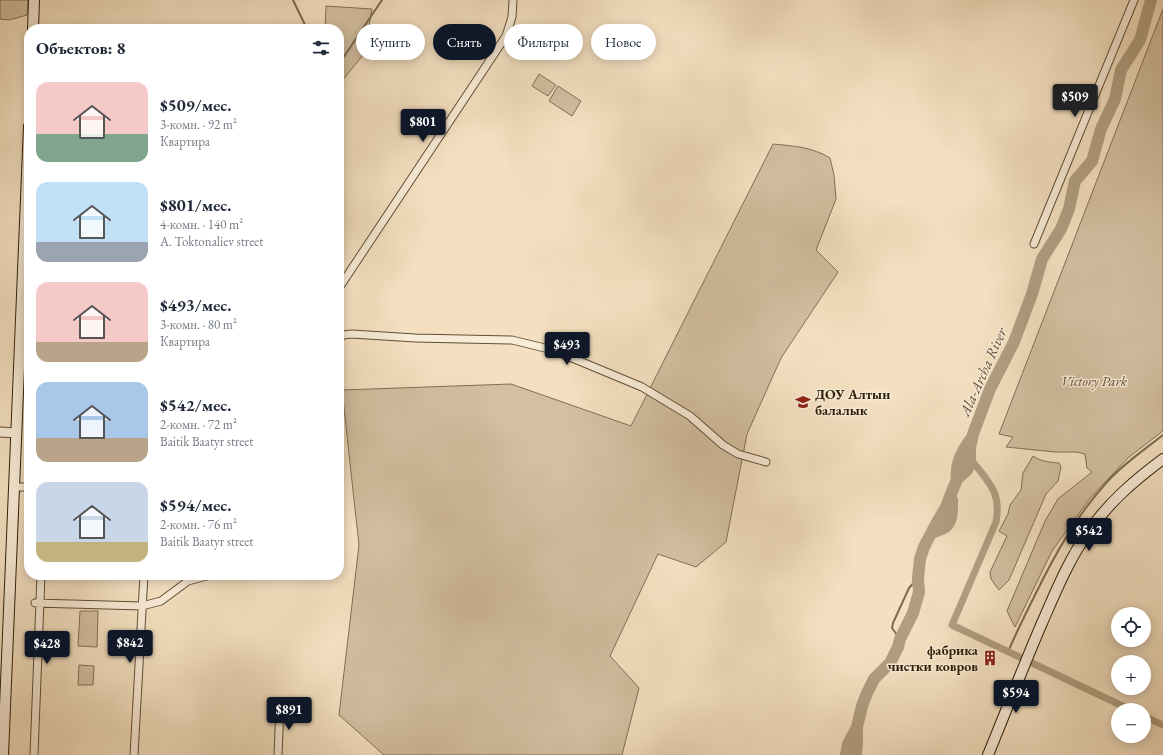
<!DOCTYPE html>
<html lang="ru">
<head>
<meta charset="utf-8">
<style>
  :root { --surface:#fff; --page:#f6f6f7; --text:#1f2937; --muted:#747a83; --accent:#111827 }
  body { margin:0; font-family:"EB Garamond",serif; background:var(--page); color:var(--text); height:100vh; display:flex; flex-direction:column; font-size:15px; white-space:nowrap }
  * { box-sizing:border-box; margin:0 }
  p { font-size:13px; color:var(--muted) }
  .icon { flex:none; width:22px; height:22px; fill:none; stroke:currentColor; stroke-width:2; stroke-linecap:round; stroke-linejoin:round }
  .map { position:relative; flex:1; overflow:hidden }
  .panel { position:absolute; left:24px; top:24px; width:320px; height:556px; display:flex; flex-direction:column; background:var(--surface); border-radius:16px; box-shadow:0 2px 10px #0003 }
  .panel>* { flex:none }
  .top-card { position:absolute; left:356px; top:24px; width:380px; height:36px; display:flex; gap:8px }
  .tools { position:absolute; left:1111px; top:607px; display:grid; gap:8px }
  .tools a { display:grid; place-items:center; width:40px; height:40px; border-radius:50%; background:var(--surface); box-shadow:0 2px 10px #0003; font-size:20px }
  .price { position:absolute; translate:-50% -34px; padding:0 9px; border-radius:4px; background:var(--accent); color:#fff; font-size:13px; line-height:26px; filter:drop-shadow(0 1px 2px #0008) }
  .price::after { content:''; position:absolute; left:50%; top:24px; width:12px; height:9px; margin-left:-6px; background:inherit; clip-path:polygon(0 0,100% 0,50% 100%) }
  .price.active { background:#222; color:#fff }
  ul { padding:0; list-style:none }
  li { display:flex; align-items:center; gap:12px; height:100px; padding:0 12px }
  li span { display:grid; place-items:center; flex:none; width:112px; height:80px; border-radius:12px; color:#555 }
  li>.icon { margin-inline-start:auto }
  span .icon { width:48px; height:48px; fill:#fffc; stroke-width:1 }
  li b { font-size:17px }
  h2 { display:flex; justify-content:space-between; align-items:center; height:48px; padding:0 12px; font-size:17px }
  .pill { padding:0 14px; border-radius:18px; background:var(--surface); box-shadow:0 2px 10px #0003; font-size:14px; line-height:36px }
  .pill.active { background:var(--accent); color:#fff }
  .map>svg:first-child { display:block }
  .green { fill:#d3bfa1; stroke:#816f54 }
  .lines { fill:none; stroke-linecap:round; stroke-linejoin:round }
  .stream { stroke:#7d6b50; stroke-width:2 }
  .canal { stroke:#b19e81; stroke-width:7 }
  .river { stroke:#b19e81; stroke-width:12 }
  .minor-casing { stroke:#604f35; stroke-width:9 }
  .tertiary-casing { stroke:#604f35; stroke-width:11 }
  .secondary-casing { stroke:#2f1f06; stroke-width:12 }
  .minor { stroke:#f8ebd7; stroke-width:7 }
  .tertiary { stroke:#f8ebd7; stroke-width:9 }
  .secondary { stroke:#f8ebd7; stroke-width:10 }
  .labels { text-anchor:middle; stroke-width:3; stroke-linejoin:round; paint-order:stroke }
  .park-label { font-size:14px; font-style:italic; fill:#604f34; stroke:#f8ebd7 }
  .poi-label { font-size:14px; font-weight:bold; fill:#2f1f06; stroke:#f8ebd7; text-anchor:start }
  .water-label { font-size:15px; font-style:italic; fill:#5c4b31; stroke:#f8ebd7 }
</style>
</head>
<body>
<div class="map">
<svg width="1163" height="755" viewBox="0 0 1163 755">
  <rect width="100%" height="100%" fill="#f4e0c1"/>
  <filter id="stains"><feTurbulence type="fractalNoise" baseFrequency=".005" numOctaves="4"/><feColorMatrix values="0 0 0 0 .2 0 0 0 0 .09 0 0 0 0 .02 0 0 0 .5 -.17"/></filter>
  <radialGradient id="worn" r=".72"><stop offset=".6" stop-color="#630" stop-opacity="0"/><stop offset="1" stop-color="#630" stop-opacity=".3"/></radialGradient>
  <!-- green -->
  <path class="green" d="M0,0H28L27,15L9,20L0,19Z
    M326,6L372,9L364,54L341,82L339,78V29H325Z
    M1163,9V431L1129,457L1091,497L1052,551L1015,627L1007,611L1045,521L1058,499L1092,472L1087,468L1085,454L1076,452H1055L1006,447L1013,437L999,434Z
    M539,74L556,85L548,96L532,86Z
    M558,86L581,101L572,116L549,101Z
    M773,144C794,146 812,147 830,158L834,175L836,199L816,250L838,272L781,358L747,434L726,542L696,567L658,554L610,656L639,688L622,755H384L339,715L359,545L342,390L511,384L631,426Z
    M1033,456C1041,462 1050,462 1059,463L1061,467L1058,481L1046,494L1009,580L999,590L991,579L990,572L1007,536L999,531L1008,514L1010,505L1021,490L1023,473Z
    M80,611H98L97,647L78,646Z
    M79,665L94,666L93,685H78Z"/>
  <g class="lines">
    <!-- stream -->
    <path class="stream" d="M293,0L307,29
      M339,64L382,0
      M900,639L892,628L893,623L909,588L918,578
      M1008,652C1016,633 1025,615 1034,597C1054,556 1076,516 1107,482C1123,464 1144,450 1163,435"/>
    <!-- canal -->
    <path class="canal" d="M970,458C987,481 1002,491 996,522L952,625L1131,710
      M1144,716L1163,725"/>
    <!-- river -->
    <path class="river" d="M957,479C955,464 961,452 970,440
      M932,533C936,531 940,530 944,528C953,523 952,509 952,500
      M846,755L848,744L857,727L862,706L867,693L874,679L890,663L898,647L900,639L913,613L919,592L918,578L920,559L924,547L936,524L946,507L957,479L967,470L970,463V448L973,434L990,389L1014,342L1032,294L1042,259L1061,229L1069,209L1075,181L1092,161L1101,129L1115,99L1121,70L1140,40L1151,0
      M856,755L857,743V728"/>
    <!-- minor casing -->
    <g class="minor-casing">
      <path id="minor" d="M1034,244L1134,0
        M339,288L506,36L512,17L513,0
        M339,340L343,335L352,334L415,338L512,340L553,350L642,387L690,416L723,445L738,454L766,462
        M15,487H29
        M35,603L142,606L161,601L188,581L210,575
        M34,755L41,575
        M134,755L144,575
        M278,755L280,706"/>
    </g>
    <!-- tertiary casing -->
    <g class="tertiary-casing">
      <path id="tertiary" d="M0,432L16,433"/>
    </g>
    <!-- secondary casing -->
    <g class="secondary-casing">
      <path id="secondary" d="M33,29L34,0
        M3,755L29,126
        M988,755C1006,711 1023,667 1042,623C1056,591 1069,559 1089,531C1109,502 1135,480 1163,459"/>
    </g>
    <!-- minor -->
    <use href="#minor" class="minor"/>
    <!-- tertiary -->
    <use href="#tertiary" class="tertiary"/>
    <!-- secondary -->
    <use href="#secondary" class="secondary"/>
  </g>
  <!-- icons -->
  <defs>
    <g id="school-bare" transform="scale(1.2)"><path d="M0-5L7-2L0 1L-7-2ZM-4 1L0 2.5L4 1V4Q0 6-4 4Z" fill="#8f2418" stroke="#f8ebd7" stroke-width="2.5" paint-order="stroke"/></g>
    <g id="building-bare" transform="scale(1.2)"><path d="M-4-6H4V6H1V3H-1V6H-4ZM-2.5-4.3h1.7v1.8h-1.7ZM.8-4.3h1.7v1.8H.8ZM-2.5-1h1.7V.8h-1.7ZM.8-1h1.7V.8H.8Z" fill="#8f2418" stroke="#f8ebd7" stroke-width="2.5" paint-order="stroke"/></g>
  </defs>
  <g fill-rule="evenodd">
    <use href="#school-bare" x="803" y="402"/>
    <use href="#building-bare" x="990" y="658"/>
  </g>
  <g class="labels">
    <!-- park labels -->
    <g class="park-label">
      <text x="1094" y="386">Victory Park</text>
    </g>
    <!-- poi labels -->
    <g class="poi-label">
      <text x="815" y="399">ДОУ Алтын<tspan x="815" dy="16">балалык</tspan></text>
      <text x="978" y="655" text-anchor="end">фабрика<tspan x="978" dy="16">чистки ковров</tspan></text>
    </g>
    <!-- water labels -->
    <g class="water-label">
      <text transform="translate(983 372) rotate(-66)" y="5">Ala-Archa River</text>
    </g>
  </g>
  <rect width="100%" height="100%" filter="url(#stains)"/>
  <rect width="100%" height="100%" fill="url(#worn)"/>
</svg>
<div class="tools">
<a><svg class="icon" aria-label="locate" viewBox="0 0 24 24"><circle cx="12" cy="12" r="6"/><path d="M12 2v4M12 18v4M2 12h4M18 12h4"/></svg></a>
<a>+</a>
<a>−</a>
</div>
<b class="price active" style="left:1075px;top:118px">$509</b>
<b class="price" style="left:423px;top:143px">$801</b>
<b class="price" style="left:567px;top:366px">$493</b>
<b class="price" style="left:1089px;top:552px">$542</b>
<b class="price" style="left:130px;top:664px">$842</b>
<b class="price" style="left:47px;top:665px">$428</b>
<b class="price" style="left:1016px;top:714px">$594</b>
<b class="price" style="left:289px;top:731px">$891</b>
<div class="top-card">
<a class="pill">Купить</a>
<a class="pill active">Снять</a>
<a class="pill">Фильтры</a>
<a class="pill">Новое</a>
</div>
<section class="panel">
<h2>Объектов: 8<svg class="icon" aria-label="filters" viewBox="0 0 24 24"><path d="M4 7h16M4 17h16"/><circle cx="9" cy="7" r="2"/><circle cx="15" cy="17" r="2"/></svg></h2>
<ul>
<li><span style="background:linear-gradient(#f6c9c9 65%,#7fa58c 0)"><svg class="icon" aria-label="home" viewBox="0 0 24 24"><path d="M3 11l9-7 9 7M6 9v11h12V9"/></svg></span><div><b>$509/мес.</b><p>3-комн. · 92 m²</p><p>Квартира</p></div></li>
<li><span style="background:linear-gradient(#bfe0f5 75%,#9aa5b1 0)"><svg class="icon" aria-label="home" viewBox="0 0 24 24"><path d="M3 11l9-7 9 7M6 9v11h12V9"/></svg></span><div><b>$801/мес.</b><p>4-комн. · 140 m²</p><p>A. Toktonaliev street</p></div></li>
<li><span style="background:linear-gradient(#f6c9c9 75%,#b9a48a 0)"><svg class="icon" aria-label="home" viewBox="0 0 24 24"><path d="M3 11l9-7 9 7M6 9v11h12V9"/></svg></span><div><b>$493/мес.</b><p>3-комн. · 80 m²</p><p>Квартира</p></div></li>
<li><span style="background:linear-gradient(#a9c7e8 70%,#b9a48a 0)"><svg class="icon" aria-label="home" viewBox="0 0 24 24"><path d="M3 11l9-7 9 7M6 9v11h12V9"/></svg></span><div><b>$542/мес.</b><p>2-комн. · 72 m²</p><p>Baitik Baatyr street</p></div></li>
<li><span style="background:linear-gradient(#c9d6e8 75%,#c2b280 0)"><svg class="icon" aria-label="home" viewBox="0 0 24 24"><path d="M3 11l9-7 9 7M6 9v11h12V9"/></svg></span><div><b>$594/мес.</b><p>2-комн. · 76 m²</p><p>Baitik Baatyr street</p></div></li>
</ul>
</section>
</div>
</body>
</html>
